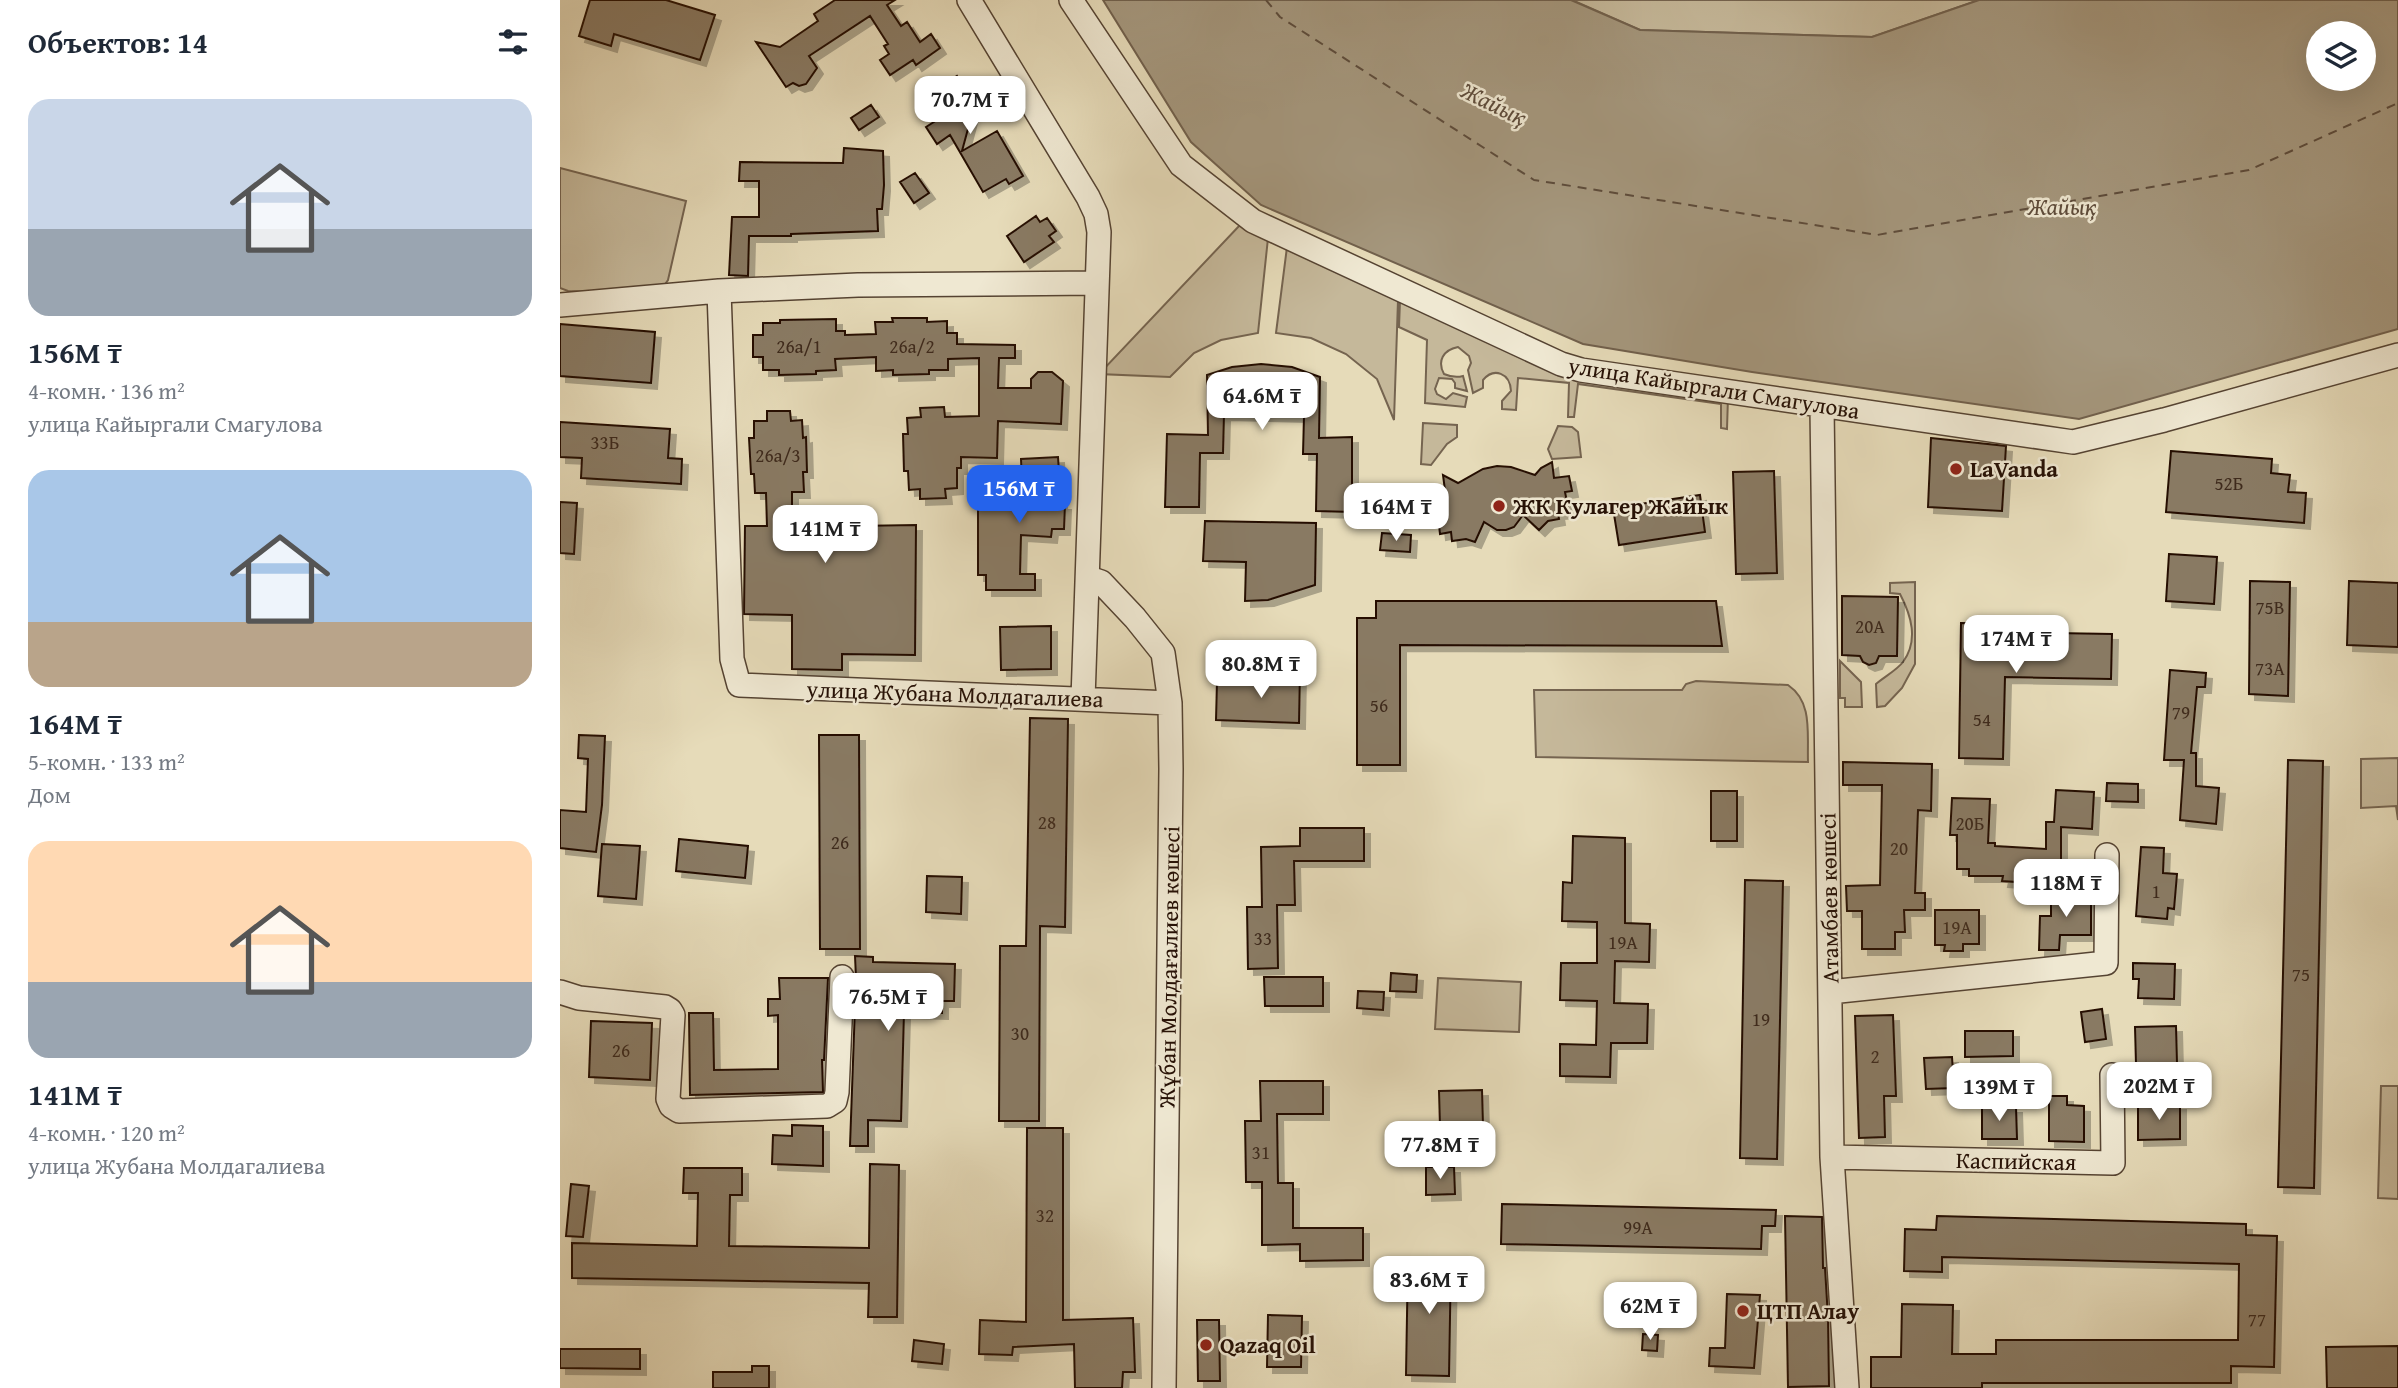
<!DOCTYPE html>
<html lang="ru">
<head>
<meta charset="utf-8">
<style>
  :root { --surface:#fff; --page:#f2f2f3; --text:#1f2937; --muted:#747a83; --accent:#2563eb }
  body { margin:0; font-family:"Gentium Book Plus",serif; background:var(--page); color:var(--text); height:100vh; display:flex; flex-direction:column; font-size:26px; white-space:nowrap }
  * { box-sizing:border-box; margin:0 }
  p { font-size:23px; color:var(--muted) }
  .icon { flex:none; width:38px; height:38px; fill:none; stroke:currentColor; stroke-width:2; stroke-linecap:round; stroke-linejoin:round }
  .map { position:relative; flex:1; overflow:hidden }
  .sheet { display:flex; flex-direction:column; background:var(--surface); width:560px }
  .sheet>* { flex:none }
  .tools { position:absolute; left:1746px; top:21px; display:grid; gap:14px }
  .tools a { display:grid; place-items:center; width:70px; height:70px; border-radius:50%; background:var(--surface); box-shadow:0 7px 28px #0002; font-size:35px }
  .price { position:absolute; translate:-50% -60px; padding:0 16px; border-radius:14px; background:#fff; color:#222; font-size:23px; line-height:46px; filter:drop-shadow(0 2px 4px #0008) }
  .price::after { content:''; position:absolute; left:50%; top:42px; width:21px; height:16px; margin-left:-10px; background:inherit; clip-path:polygon(0 0,100% 0,50% 100%) }
  .price.on { background:var(--accent); color:#fff }
  ul { padding:0; list-style:none }
  li { display:grid; align-content:center; gap:14px; height:371px; padding:0 28px }
  li span { display:grid; place-items:center; height:217px; border-radius:21px; color:#555 }
  li>.icon { margin-inline-start:auto }
  span .icon { width:126px; height:126px; fill:#fffc; stroke-width:1 }
  li b { font-size:30px }
  h2 { display:flex; justify-content:space-between; align-items:center; height:84px; padding:0 28px; font-size:30px }
  main { display:flex; flex:1; min-height:0 }
  .map>svg:first-child { display:block }
  .green { fill:#c5b89a; stroke:#756450; stroke-width:2 }
  .water { fill:#a4967c; stroke:#71604c; stroke-width:2; fill-rule:evenodd }
  .lines { fill:none; stroke-linecap:round; stroke-linejoin:round }
  .ferry { stroke:#5e4c3b; stroke-width:2; stroke-dasharray:9 7; stroke-linecap:butt }
  .building { fill:#897a63; stroke:#251005; stroke-width:2; filter:url(#shadow) }
  .street-casing { stroke:#554332; stroke-width:26 }
  .street { stroke:#efe8d2; stroke-width:23 }
  .poi-dot { fill:#8f2418; stroke:#efe8d2; stroke-width:2.5 }
  .labels { text-anchor:middle; stroke-width:5; stroke-linejoin:round; paint-order:stroke }
  .number-label { font-size:19px; fill:#3e2a1c }
  .street-label { font-size:23px; fill:#251005; stroke:#efe8d2 }
  .poi-label { font-size:23px; font-weight:bold; fill:#251005; stroke:#efe8d2; text-anchor:start }
  .water-label { font-size:24px; font-style:italic; fill:#5e4c3b; stroke:#efe8d2 }
</style>
</head>
<body>
<main>
<section class="sheet">
<h2>Объектов: 14<svg class="icon" aria-label="filters" viewBox="0 0 24 24"><path d="M4 7h16M4 17h16"/><circle cx="9" cy="7" r="2"/><circle cx="15" cy="17" r="2"/></svg></h2>
<ul>
<li><span style="background:linear-gradient(#c9d6e8 60%,#9aa5b1 0)"><svg class="icon" aria-label="home" viewBox="0 0 24 24"><path d="M3 11l9-7 9 7M6 9v11h12V9"/></svg></span><div><b>156M ₸</b><p>4-комн. · 136 m²</p><p>улица Кайыргали Смагулова</p></div></li>
<li><span style="background:linear-gradient(#a9c7e8 70%,#b9a48a 0)"><svg class="icon" aria-label="home" viewBox="0 0 24 24"><path d="M3 11l9-7 9 7M6 9v11h12V9"/></svg></span><div><b>164M ₸</b><p>5-комн. · 133 m²</p><p>Дом</p></div></li>
<li><span style="background:linear-gradient(#ffd9b3 65%,#9aa5b1 0)"><svg class="icon" aria-label="home" viewBox="0 0 24 24"><path d="M3 11l9-7 9 7M6 9v11h12V9"/></svg></span><div><b>141M ₸</b><p>4-комн. · 120 m²</p><p>улица Жубана Молдагалиева</p></div></li>
</ul>
</section>
<div class="map">
<svg width="1838" height="1388" viewBox="0 0 1838 1388">
  <defs>
    <filter id="shadow"><feDropShadow dx="6" dy="6" stdDeviation="0" flood-color="#0004"/></filter>
  </defs>
  <rect width="100%" height="100%" fill="#e6dbb9"/>
  <filter id="stains"><feTurbulence type="fractalNoise" baseFrequency=".00286" numOctaves="4"/><feColorMatrix values="0 0 0 0 .2 0 0 0 0 .09 0 0 0 0 .02 0 0 0 .5 -.17"/></filter>
  <radialGradient id="worn" r=".72"><stop offset=".6" stop-color="#630" stop-opacity="0"/><stop offset="1" stop-color="#630" stop-opacity=".3"/></radialGradient>
  <!-- green -->
  <path class="green" d="M1012,0H1419L1312,37L1080,30Z
    M0,168L126,201L108,280L101,290L89,294L8,291L0,288Z
    M680,225L708,238L698,333L661,340L634,353L610,377L539,374Z
    M727,247L838,300L834,420L817,379L786,354L751,338L716,333Z
    M840,301L1026,378L1168,397L1167,429L1161,428V404L1018,384L1014,417H1008L1009,383L958,378L956,410L942,409V401L951,391C950,373 934,367 923,380V388L913,393L908,370L911,363L909,356L898,347C883,350 877,361 884,374C891,377 896,378 903,376L907,391L895,388V383L892,379L879,378L875,389L877,394L886,399L893,393L907,397L905,407L865,403L867,340L839,327Z
    M863,423L897,425V437L887,444L871,465L861,464Z
    M998,426L1012,427L1018,432L1021,457L992,459L988,449Z
    M1355,582V664L1342,688L1325,706L1317,707L1316,684C1324,677 1337,670 1343,662C1359,640 1351,615 1340,594L1330,593V583Z
    M1280,661L1301,682L1302,707H1285V698H1280Z
    M1136,681L1228,685C1253,702 1247,733 1248,762L976,757L974,690H1122L1126,684Z
    M1838,758V820L1836,806L1801,808V759Z
    M878,978L961,982L959,1032L875,1029Z
    M1821,1086H1838V1199L1818,1198Z"/>
  <!-- water -->
  <path class="water" d="M543,0H1011L1080,30L1312,37L1419,0H1838V329L1519,419L1192,372L1023,344L701,205L631,142ZM1759,33H1804V79H1759Z"/>
  <g class="lines">
    <!-- ferry -->
    <path class="ferry" d="M706,0L720,17L974,180L1317,235L1689,170L1838,103"/>
  </g>
  <!-- building -->
  <path class="building" d="M30,0H106L155,15L140,60L54,34L51,46L19,36Z
    M275,0H335L327,5L341,26L347,22L360,42L371,34L380,48L356,65L353,60L330,75L320,60L329,54L324,46L328,44L310,16L249,56L257,68L246,84L239,86L233,83L226,87L196,42L220,47L258,21L254,14Z
    M397,76L415,103L402,151L437,131L463,176L449,184L446,179L423,192L390,135L377,144L366,127L377,120L363,99Z
    M311,105L319,117L299,130L291,118Z
    M284,148L323,151L324,185L322,209H317L318,231L231,234V236H189L188,276L169,275L172,217H199V181H179L180,162L283,163Z
    M355,173L369,193L354,203L340,182Z
    M476,216L480,222L487,218L496,231L489,236L494,242L464,262L447,236Z
    M332,318H367V322L387,321V333H397V344L455,345V358H439L438,388H471V379L478,372H492L503,381L501,424L438,421L437,458L401,457V468H397V488L385,489L386,498L360,499V489L349,490L348,471H344L343,434H348L347,418L361,417L360,408L384,407L385,417L419,416V358L388,359V370H369V374L333,375V370L316,371V357L275,359L276,370L256,371V374L219,375V370H203V357H193V335H203V323H220V320L276,319V331H285V335L316,334L315,322H333Z
    M0,324L95,332L91,383L0,376Z
    M701,364L732,367L760,377L759,438L792,437V512L756,511L757,454H743L744,416L664,414L663,453H640L639,507H605L607,434L648,435L647,375L672,367Z
    M207,411H230L231,421L242,420L243,438L246,437L247,472H243L244,492H232V527L356,525L355,655L282,654V670L232,669V615L184,614L185,526H207L206,493H195L194,474H191L189,438H194V421H207Z
    M0,422L110,429L108,458L122,459L121,484L21,478L22,458L0,457Z
    M1371,438L1446,446L1442,511L1368,507Z
    M1611,451L1712,459L1711,473L1730,475L1728,492L1746,493L1744,523L1606,512Z
    M498,457L501,504H505L504,529H492L491,537L461,535L460,574H475V590H426V575H418V503L463,504L461,459Z
    M992,462L994,478L1009,476L1012,491L1005,492L1009,512L998,513L999,519L988,521L979,530L963,515L954,527L946,530H937L924,522L915,542L906,539L892,541L891,532L880,534L876,499L886,498L883,475L898,483L923,469L937,466L951,467L975,475L981,468Z
    M1214,471L1217,573L1176,574L1173,472Z
    M1140,495L1145,532L1059,545L1053,508Z
    M0,502L17,503L14,554L0,553Z
    M645,521L756,523L755,585L708,600L685,601L686,562L643,561Z
    M822,533L851,535L850,552L820,550Z
    M1609,554L1657,557L1654,604L1606,601Z
    M1690,581L1730,582L1728,696L1689,694Z
    M1789,581L1838,583V647L1787,645Z
    M1282,596L1338,597L1337,656H1319L1316,663L1309,665L1303,662L1300,656L1282,655Z
    M816,601H1156L1162,646L840,645V765H797V618H816Z
    M1401,623L1441,624V632L1552,634L1551,679L1445,677L1443,759L1399,758Z
    M491,626V669L441,670L440,627Z
    M721,669L740,670L739,723L656,720L657,682L687,683L688,679L721,680Z
    M1610,670L1646,673L1645,687H1637L1631,753H1636V786L1659,788L1656,824L1620,820L1624,760H1604Z
    M470,718L508,719L505,927L480,926L479,1121H439L440,946H466Z
    M19,735L45,736L42,805L36,852L0,848V810L26,812L28,759L18,758Z
    M259,735H299L300,949H260Z
    M1728,760L1763,761L1754,1188L1718,1187Z
    M1283,762L1372,764L1371,811L1358,810L1355,893H1365V910H1344L1345,932H1335V949H1302V911H1287L1286,886L1320,885L1322,785H1283Z
    M1547,783L1578,784V802L1546,801Z
    M1496,790L1534,792L1532,829L1501,827V885L1442,881L1443,876H1409V869H1397V835H1390L1392,798L1430,799L1428,843H1435V846L1486,849V822H1494Z
    M1151,791H1177V841H1151Z
    M740,828H804V861H734L735,905H717L718,968L688,969L687,907H702L701,847L740,846Z
    M1013,836L1065,838V923L1090,924L1089,962L1055,961L1054,1003L1088,1004L1087,1043H1051L1050,1077L1000,1076V1044L1036,1045L1037,1001L1000,1000L1001,963H1037V922L1002,921L1003,882L1012,883Z
    M119,839L188,846L185,878L116,871Z
    M42,844L80,846L76,899L38,896Z
    M1581,847L1604,848L1603,873L1617,874L1614,909L1608,908L1607,919L1576,916Z
    M367,876L402,877L401,914L366,912Z
    M1185,880L1223,881L1217,1159L1180,1158Z
    M1491,892H1531V935H1500L1499,950H1479L1480,916H1491Z
    M1375,910H1419V944H1403V951H1384L1385,945H1375Z
    M295,956L313,957V962L395,964L394,1001H382V1013L344,1012L341,1121L308,1120V1146H290L296,978Z
    M1573,963L1615,964L1614,999L1578,998L1579,979H1573Z
    M831,973L857,975L856,992L830,991Z
    M704,977H763V1006H705Z
    M219,978H268L264,1060H262L263,1092L130,1095L129,1013H153L154,1070L218,1069V1015L208,1016V999H220Z
    M798,991L824,992L823,1010L797,1008Z
    M1542,1009L1546,1039L1525,1042L1521,1012Z
    M1333,1015L1336,1096H1324L1325,1137L1299,1138L1295,1016Z
    M31,1021L92,1023L90,1080L29,1077Z
    M1616,1026L1617,1063L1576,1064L1575,1027Z
    M1405,1031H1453V1056L1405,1057Z
    M1392,1057L1394,1088L1366,1089L1364,1058Z
    M700,1081H763V1114H717L718,1183H733V1228H803V1260L740,1261V1244L702,1245V1182H686L685,1121H701Z
    M922,1090L923,1125L910,1126L911,1135H896V1126H880L879,1091Z
    M1489,1096H1507V1105L1524,1106V1142L1489,1141Z
    M1620,1104V1139L1578,1140V1105Z
    M1422,1107H1456L1457,1139H1422Z
    M232,1125L263,1126V1166L212,1164L213,1135L232,1136Z
    M467,1128H503V1320L573,1318L575,1372H563L562,1388H515L514,1344L453,1347L452,1355L419,1354L420,1320L466,1322Z
    M310,1164L339,1165L337,1317H308L309,1283L12,1278V1243L137,1246L138,1193H123L124,1168H182V1195H170L169,1246L309,1248Z
    M866,1167H894L895,1194L866,1195Z
    M11,1184L29,1186L23,1237L6,1236Z
    M942,1204L1216,1210L1215,1226H1202L1201,1249L941,1244Z
    M1225,1216L1262,1217L1263,1268H1265L1268,1318L1269,1386L1228,1387Z
    M1377,1216L1686,1224V1235L1717,1236L1714,1367L1671,1366V1383H1422V1388H1311V1357H1341L1342,1304L1393,1305L1392,1354H1436V1340H1678L1679,1264L1382,1257V1272L1344,1271L1345,1229L1376,1230Z
    M848,1257L891,1258L889,1376L846,1375Z
    M1167,1294L1200,1295L1194,1368L1149,1366L1150,1348H1165Z
    M708,1315L742,1316L741,1367H707Z
    M637,1320H659L660,1381H638Z
    M1083,1334L1098,1335L1097,1351L1082,1350Z
    M354,1340L384,1344L382,1364L352,1361Z
    M1838,1346V1388H1767L1766,1347Z
    M0,1349H80V1369L0,1368Z
    M192,1366H209V1388H153V1372H192Z"/>
  <g class="lines">
    <!-- street casing -->
    <g class="street-casing">
      <path id="street" d="M409,0L528,197L536,214L539,232L523,699
        M511,0L621,165L693,221L1001,364L1021,370L1513,442L1604,420L1838,355
        M159,291L298,285L537,283
        M0,305L159,291L172,659L179,685L610,703
        M1262,407L1272,1157L1287,1388
        M529,578L541,582L575,618L603,653L610,703L611,769L604,1388
        M0,992L19,998L105,1007L110,1010L113,1015L108,1099L111,1106L119,1111L267,1106L275,1101L277,1092L282,977
        M1270,992L1546,963L1547,855
        M1272,1157L1553,1163L1552,1075"/>
    </g>
    <!-- street -->
    <use href="#street" class="street"/>
  </g>
  <!-- markers -->
  <g class="poi-dot">
    <circle cx="1396" cy="469" r="7"/>
    <circle cx="939" cy="506" r="7"/>
    <circle cx="1183" cy="1311" r="7"/>
    <circle cx="646" cy="1345" r="7"/>
  </g>
  <g class="labels">
    <!-- number labels -->
    <g class="number-label">
      <text x="239" y="353">26а/1</text>
      <text x="352" y="353">26а/2</text>
      <text x="45" y="449">33Б</text>
      <text x="218" y="462">26а/3</text>
      <text x="1669" y="490">52Б</text>
      <text x="1710" y="614">75В</text>
      <text x="1310" y="633">20А</text>
      <text x="1710" y="675">73А</text>
      <text x="819" y="712">56</text>
      <text x="1621" y="719">79</text>
      <text x="1422" y="726">54</text>
      <text x="487" y="829">28</text>
      <text x="1410" y="830">20Б</text>
      <text x="280" y="849">26</text>
      <text x="1339" y="855">20</text>
      <text x="1596" y="898">1</text>
      <text x="1397" y="934">19А</text>
      <text x="703" y="945">33</text>
      <text x="1063" y="949">19А</text>
      <text x="1741" y="981">75</text>
      <text x="1201" y="1026">19</text>
      <text x="460" y="1040">30</text>
      <text x="61" y="1057">26</text>
      <text x="1315" y="1063">2</text>
      <text x="701" y="1159">31</text>
      <text x="485" y="1222">32</text>
      <text x="1078" y="1234">99А</text>
      <text x="1697" y="1326">77</text>
    </g>
    <!-- street labels -->
    <g class="street-label">
      <text transform="translate(1154 388) rotate(9)" y="8">улица Кайыргали Смагулова</text>
      <text transform="translate(395 694) rotate(2)" y="8">улица Жубана Молдагалиева</text>
      <text transform="translate(1269 898) rotate(-91)" y="8">Атамбаев көшесі</text>
      <text transform="translate(609 967) rotate(-89)" y="8">Жұбан Молдағалиев көшесі</text>
      <text transform="translate(1456 1161) rotate(1)" y="8">Каспийская</text>
    </g>
    <!-- poi labels -->
    <g class="poi-label">
      <text x="1410" y="477">LaVanda</text>
      <text x="953" y="514">ЖК Кулагер Жайык</text>
      <text x="1197" y="1319">ЦТП Алау</text>
      <text x="660" y="1353">Qazaq Oil</text>
    </g>
    <!-- water labels -->
    <g class="water-label">
      <text transform="translate(934 104) rotate(26)" y="8">Жайық</text>
      <text x="1502" y="215">Жайық</text>
    </g>
  </g>
  <rect width="100%" height="100%" filter="url(#stains)"/>
  <rect width="100%" height="100%" fill="url(#worn)"/>
</svg>
<div class="tools">
<a><svg class="icon" aria-label="layers" viewBox="0 0 24 24"><path d="M12 4l9 5-9 5-9-5zM3 14l9 5 9-5"/></svg></a>
</div>
<b class="price" style="left:410px;top:136px">70.7M ₸</b>
<b class="price" style="left:702px;top:432px">64.6M ₸</b>
<b class="price on" style="left:459px;top:525px">156M ₸</b>
<b class="price" style="left:836px;top:543px">164M ₸</b>
<b class="price" style="left:265px;top:565px">141M ₸</b>
<b class="price" style="left:1456px;top:675px">174M ₸</b>
<b class="price" style="left:701px;top:700px">80.8M ₸</b>
<b class="price" style="left:1506px;top:919px">118M ₸</b>
<b class="price" style="left:328px;top:1033px">76.5M ₸</b>
<b class="price" style="left:1599px;top:1122px">202M ₸</b>
<b class="price" style="left:1439px;top:1123px">139M ₸</b>
<b class="price" style="left:880px;top:1181px">77.8M ₸</b>
<b class="price" style="left:869px;top:1316px">83.6M ₸</b>
<b class="price" style="left:1090px;top:1342px">62M ₸</b>
</div>
</main>
</body>
</html>
